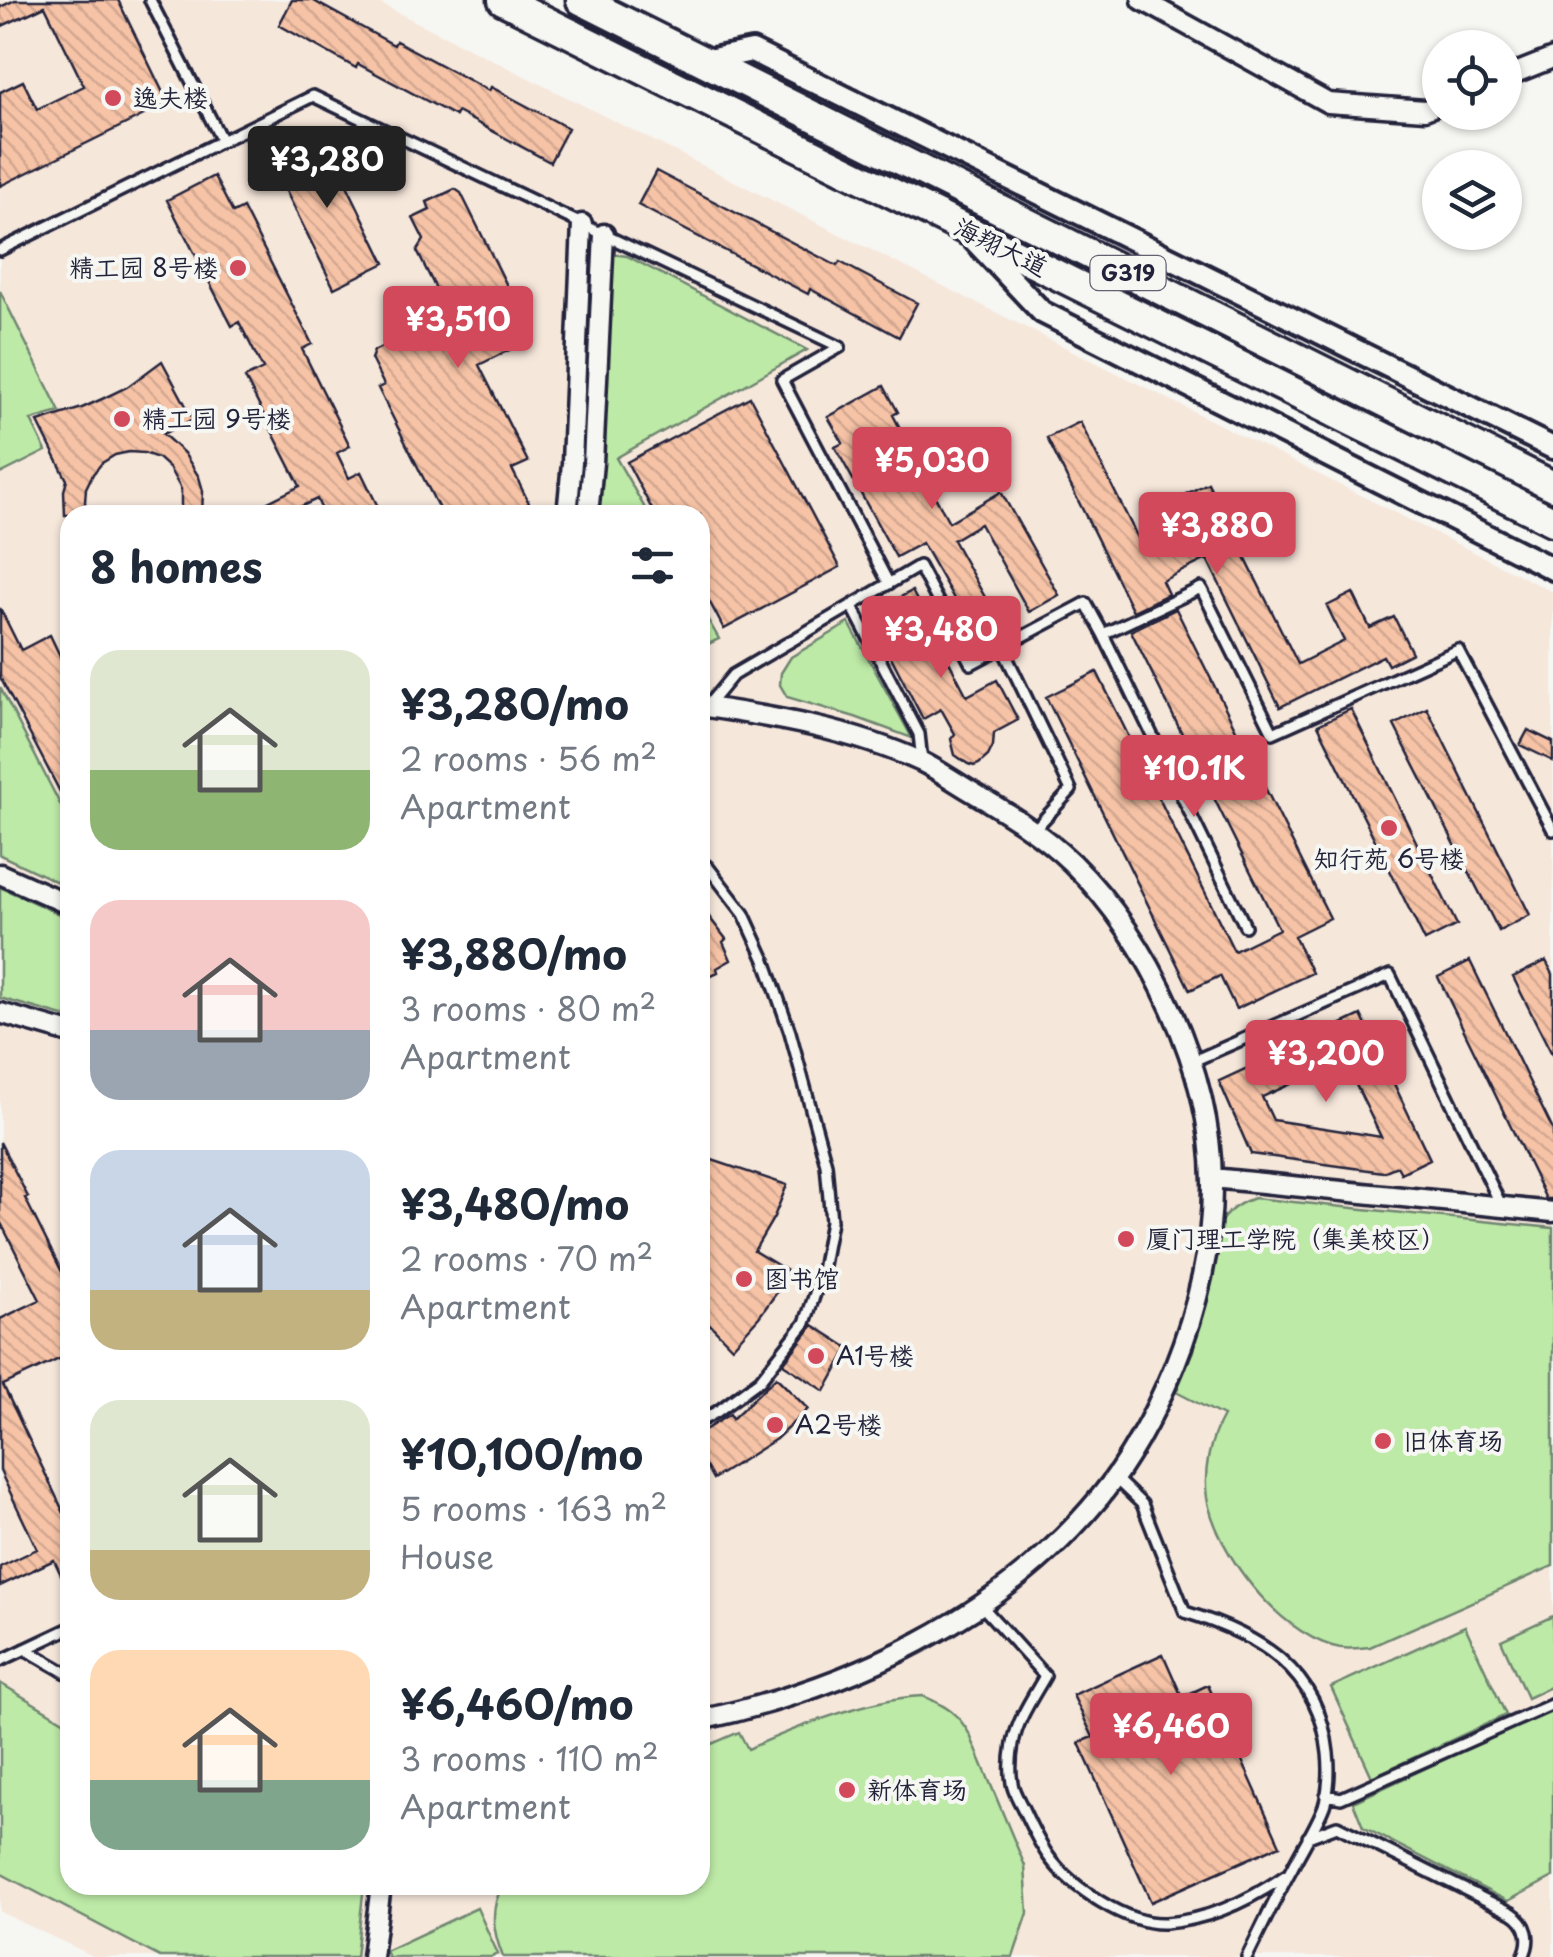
<!DOCTYPE html>
<html lang="en">
<head>
<meta charset="utf-8">
<style>
  :root { --surface:#fff; --page:#f6f6f7; --text:#1f2937; --muted:#747a83; --accent:#d1495b }
  body { margin:0; font-family:"Playpen Sans","LXGW WenKai TC",sans-serif; background:var(--page); color:var(--text); height:100vh; display:flex; flex-direction:column; font-size:38px; white-space:nowrap }
  * { box-sizing:border-box; margin:0 }
  p { font-size:32px; color:var(--muted) }
  .icon { flex:none; width:55px; height:55px; fill:none; stroke:currentColor; stroke-width:2; stroke-linecap:round; stroke-linejoin:round }
  .map { position:relative; flex:1; overflow:hidden }
  .drawer { position:absolute; left:60px; top:505px; width:650px; height:1390px; display:flex; flex-direction:column; background:var(--surface); border-radius:30px; box-shadow:0 2px 8px #0004 }
  .drawer>* { flex:none }
  .buttons { position:absolute; left:1422px; top:30px; display:grid; gap:20px }
  .buttons a { display:grid; place-items:center; width:100px; height:100px; border-radius:50%; background:var(--surface); box-shadow:0 2px 8px #0004; font-size:50px }
  .price { position:absolute; translate:-50% -85px; padding:0 22px; border-radius:10px; background:var(--accent); color:#fff; font-size:32px; line-height:65px; filter:drop-shadow(0 2px 5px #0008) }
  .price::after { content:''; position:absolute; left:50%; top:60px; width:30px; height:22px; margin-left:-15px; background:inherit; clip-path:polygon(0 0,100% 0,50% 100%) }
  .price.on { background:#222; color:#fff }
  ul { padding:0; list-style:none }
  li { display:flex; align-items:center; gap:30px; height:250px; padding:0 30px }
  li span { display:grid; place-items:center; flex:none; width:280px; height:200px; border-radius:30px; color:#555 }
  li>.icon { margin-inline-start:auto }
  span .icon { width:120px; height:120px; fill:#fffc; stroke-width:1 }
  li b { font-size:42px }
  h2 { display:flex; justify-content:space-between; align-items:center; height:120px; padding:0 30px; font-size:42px }
  .map>svg:first-child { display:block }
  .built { fill:#f6e7db; fill-rule:evenodd }
  .green { fill:#bdeaa7; stroke:#708671; stroke-width:2.5 }
  .building { fill:url(#building-back-hatch); stroke:#22223b; stroke-width:2.5; fill-rule:evenodd }
  .lines { fill:none; stroke-linecap:round; stroke-linejoin:round }
  .service-casing { stroke:#22223b; stroke-width:16 }
  .minor-casing { stroke:#22223b; stroke-width:25 }
  .tertiary-casing { stroke:#22223b; stroke-width:28 }
  .trunk-casing { stroke:#22223b; stroke-width:35 }
  .service { stroke:#f6f6f2; stroke-width:9 }
  .minor { stroke:#f6f6f2; stroke-width:18 }
  .tertiary { stroke:#f6f6f2; stroke-width:20 }
  .trunk { stroke:#f6f6f2; stroke-width:28 }
  .poi-dot { fill:#d1495b; stroke:#f6f6f2; stroke-width:4 }
  .labels { text-anchor:middle; stroke-width:8; stroke-linejoin:round; paint-order:stroke }
  .shield { fill:#f6f6f2; stroke:#626272; stroke-width:2.5 }
  .shield-label { font-size:22px; font-weight:bold; fill:#22223b }
  .poi-label { font-size:25px; fill:#22223b; stroke:#f6f6f2; text-anchor:start }
  .street-label { font-size:25px; fill:#22223b; stroke:#f6f6f2 }
</style>
</head>
<body>
<div class="map">
<svg width="1553" height="1957" viewBox="0 0 1553 1957">
  <defs>
    <pattern id="building-back-hatch" width="6" height="6" patternUnits="userSpaceOnUse" patternTransform="scale(2.5)"><rect width="6" height="6" fill="#f6c3a6"/><path d="M-1 5l2 2M0 0l6 6M5-1l2 2" fill="none" stroke="#d3a790"/></pattern>
  </defs>
  <rect width="100%" height="100%" fill="#f6f6f2"/>
  <filter id="ink" filterUnits="userSpaceOnUse"><feTurbulence type="fractalNoise" baseFrequency=".01" numOctaves="2"/><feDisplacementMap in="SourceGraphic" scale="20" xChannelSelector="R" yChannelSelector="G"/><feConvolveMatrix kernelMatrix="1 2 1 2 8 2 1 2 1" color-interpolation-filters="sRGB"/></filter>
  <g filter="url(#ink)">
    <!-- built -->
    <path class="built" d="M0,0H373L1553,592V1957H95L0,1912ZM70,515H700V1885H70Z"/>
    <!-- green -->
    <path class="green" d="M611,254L627,256L807,350L616,458L649,515H596Z
      M0,291L60,412L31,420L46,451L0,474Z
      M700,606L719,639L700,648Z
      M849,623L912,738L855,717L787,697L780,685L781,673L791,657Z
      M0,687L61,806L70,814V888L0,855Z
      M0,887L70,919V1018L0,998Z
      M1254,1198L1553,1228V1566L1370,1647C1357,1648 1345,1650 1332,1646C1277,1630 1217,1553 1207,1498C1203,1471 1210,1439 1223,1416L1176,1392L1193,1351L1214,1234C1221,1216 1236,1204 1254,1198Z
      M1553,1616V1686L1527,1698L1501,1640Z
      M1465,1626L1506,1715L1372,1777L1331,1687Z
      M0,1683L70,1725V1885H364L356,1957H160L0,1873Z
      M923,1696C946,1706 958,1713 970,1735L1025,1866L1028,1913L1013,1957H503C493,1932 489,1909 503,1885H700V1749L739,1732L748,1749C797,1727 871,1698 923,1696Z
      M1553,1709V1877L1508,1901L1363,1827L1353,1802Z
      M477,1908L498,1954L491,1957H388L385,1951Z"/>
    <!-- building -->
    <path class="building" d="M15,0H118L168,103L0,186V92L23,81L37,109L84,86L45,6L0,27V7Z
      M292,0H312L394,45L396,41L489,91L491,87L568,128L550,162L457,112L455,116L358,64L356,68L279,25Z
      M322,134L385,263L334,288L277,173L273,175L267,161Z
      M656,171L837,266L840,262L917,303L899,337L810,289L808,294L638,205Z
      M214,176L233,213L243,208L312,344L302,349L350,446L337,453L349,478L361,472L382,515H324L317,499L283,515H242L300,486L245,378L263,369L239,322L232,326L167,200Z
      M455,189L461,193L533,338L479,365L528,462L512,469L529,503L506,515H442L378,388L384,385L371,359L374,351L448,313L417,251L424,240L413,218L430,210L427,202Z
      M162,361L193,419L163,434L184,453L199,477L203,491L202,515H181V489L169,468L158,458L144,453L129,452L115,455L102,463L93,474L86,488L85,502L87,515H65L64,491L67,480L38,422L82,408L102,399L127,387Z
      M884,386L898,412L893,415L902,432L900,433L949,522L1001,492L1059,595L1029,612L980,524L953,540L1000,624L976,637L922,543L896,557L835,447L843,443L828,417Z
      M750,397L840,567L724,629L700,584V515H655L627,462Z
      M1080,422L1144,550L1189,528L1174,500L1208,483L1298,664L1344,641L1327,606L1353,593L1370,628L1394,617L1412,653L1388,665L1383,656L1280,707L1207,559L1162,581L1168,594L1133,611L1047,438Z
      M912,591L967,696L997,680L1018,720L994,733L993,746L988,756L979,764L974,766L968,764L955,755L951,739L955,734L941,709L923,719L869,614Z
      M0,608L21,650L50,635L70,677V811L0,677Z
      M1176,609L1330,918L1294,936L1312,973L1236,1009L1220,976L1190,990L1046,697L1097,672L1234,951L1279,929L1131,631Z
      M1427,708L1530,915L1499,931L1394,725Z
      M1351,709L1457,925L1425,941L1318,725Z
      M1528,730L1553,742V761L1520,745Z
      M700,905L726,939L723,942L731,960L717,968L718,972L700,980Z
      M1470,961L1553,1130V1199H1546L1438,977Z
      M1546,961L1553,974V1056L1513,977Z
      M1361,1015L1430,1159L1401,1173L1397,1166L1383,1172L1251,1154L1219,1081ZM1344,1060L1381,1137L1273,1120L1262,1097Z
      M0,1142L28,1197L25,1198L70,1288V1354L3,1385L64,1513L70,1510V1594L54,1560L0,1586V1567L37,1549L0,1471V1319L40,1300L0,1221Z
      M700,1156L787,1185L774,1217L754,1251L791,1273L759,1317L732,1347L700,1314Z
      M813,1325L849,1348L825,1391L783,1364Z
      M776,1377L808,1409L776,1439L713,1479L700,1456V1433L730,1414L732,1419Z
      M1163,1654L1182,1697L1208,1685L1280,1845L1151,1902L1079,1743L1093,1737L1073,1695Z"/>
    <g class="lines">
      <!-- service casing -->
      <g class="service-casing">
        <path id="service" d="M150,0L222,141
          M0,250L313,96L840,347L782,380L889,584
          M852,606L919,734L922,761
          M1103,634L1245,926
          M1002,647L1071,790L1034,830
          M708,705L733,675L919,566L971,664L1086,603L1103,634L1201,588L1273,733L1458,650L1553,830
          M700,861L708,867L744,914L765,960L790,1032L826,1164L831,1221L821,1276L805,1323L760,1380L718,1411L700,1421
          M1191,1062L1390,975L1501,1205
          M1114,1477L1142,1504L1185,1612C1259,1635 1319,1669 1328,1753C1330,1769 1329,1791 1324,1806C1316,1827 1302,1848 1292,1868C1276,1897 1262,1927 1247,1957
          M980,1604L1045,1676C1033,1697 1017,1720 1013,1744C1011,1755 1010,1772 1012,1783C1013,1792 1020,1802 1024,1811C1031,1826 1039,1843 1049,1857C1071,1887 1127,1925 1165,1923C1209,1920 1250,1900 1285,1876
          M25,1649L70,1675
          M0,1661L70,1628
          M1326,1795L1341,1798L1553,1704
          M1308,1837L1337,1826L1512,1913C1528,1923 1532,1940 1523,1957"/>
      </g>
      <!-- minor casing -->
      <g class="minor-casing">
        <path id="minor" d="M1142,0L1328,103L1425,110L1440,104
          M1505,77L1553,58
          M567,515L572,463L582,224
          M588,515L593,463L604,234
          M700,706C775,717 852,730 922,762C938,770 954,781 969,790C1006,812 1041,833 1072,863C1151,941 1211,1070 1212,1182C1213,1244 1197,1310 1174,1367C1155,1413 1131,1459 1100,1497C1001,1618 850,1688 700,1720
          M0,874L70,905
          M0,1013L70,1033
          M1212,1178L1553,1212
          M372,1957L381,1885"/>
      </g>
      <!-- tertiary casing -->
      <g class="tertiary-casing">
        <path id="tertiary" d="M703,61L752,51L1553,448
          M974,240L1042,312L1553,569"/>
      </g>
      <!-- trunk casing -->
      <g class="trunk-casing">
        <path id="trunk" d="M503,0L1553,521
          M581,0L1553,486"/>
      </g>
      <!-- service -->
      <use href="#service" class="service"/>
      <!-- minor -->
      <use href="#minor" class="minor"/>
      <!-- tertiary -->
      <use href="#tertiary" class="tertiary"/>
      <!-- trunk -->
      <use href="#trunk" class="trunk"/>
    </g>
  </g>
  <!-- markers -->
  <g class="poi-dot">
    <circle cx="113" cy="98" r="10"/>
    <circle cx="238" cy="268" r="10"/>
    <circle cx="122" cy="419" r="10"/>
    <circle cx="1389" cy="828" r="10"/>
    <circle cx="1126" cy="1239" r="10"/>
    <circle cx="744" cy="1279" r="10"/>
    <circle cx="816" cy="1356" r="10"/>
    <circle cx="775" cy="1425" r="10"/>
    <circle cx="1383" cy="1441" r="10"/>
    <circle cx="847" cy="1790" r="10"/>
  </g>
  <g class="labels">
    <!-- shield labels -->
    <rect class="shield" x="1090.5" y="256" width="75" height="34" rx="8"/>
    <g class="shield-label">
      <text x="1128" y="281">G319</text>
    </g>
    <!-- poi labels -->
    <g class="poi-label">
      <text x="133" y="107">逸夫楼</text>
      <text x="218" y="277" text-anchor="end">精工园 8号楼</text>
      <text x="142" y="428">精工园 9号楼</text>
      <text x="1389" y="868" text-anchor="middle">知行苑 6号楼</text>
      <text x="1146" y="1248">厦门理工学院（集美校区）</text>
      <text x="764" y="1288">图书馆</text>
      <text x="836" y="1365">A1号楼</text>
      <text x="795" y="1434">A2号楼</text>
      <text x="1403" y="1450">旧体育场</text>
      <text x="867" y="1799">新体育场</text>
    </g>
    <!-- street labels -->
    <g class="street-label">
      <text transform="translate(1001 247) rotate(26)" y="9">海翔大道</text>
    </g>
  </g>
</svg>
<div class="buttons">
<a><svg class="icon" aria-label="locate" viewBox="0 0 24 24"><circle cx="12" cy="12" r="6"/><path d="M12 2v4M12 18v4M2 12h4M18 12h4"/></svg></a>
<a><svg class="icon" aria-label="layers" viewBox="0 0 24 24"><path d="M12 4l9 5-9 5-9-5zM3 14l9 5 9-5"/></svg></a>
</div>
<b class="price on" style="left:327px;top:211px">¥3,280</b>
<b class="price" style="left:458px;top:371px">¥3,510</b>
<b class="price" style="left:932px;top:512px">¥5,030</b>
<b class="price" style="left:1217px;top:577px">¥3,880</b>
<b class="price" style="left:941px;top:681px">¥3,480</b>
<b class="price" style="left:1194px;top:820px">¥10.1K</b>
<b class="price" style="left:1326px;top:1105px">¥3,200</b>
<b class="price" style="left:1171px;top:1778px">¥6,460</b>
<section class="drawer">
<h2>8 homes<svg class="icon" aria-label="filters" viewBox="0 0 24 24"><path d="M4 7h16M4 17h16"/><circle cx="9" cy="7" r="2"/><circle cx="15" cy="17" r="2"/></svg></h2>
<ul>
<li><span style="background:linear-gradient(#dfe7d0 60%,#8fb573 0)"><svg class="icon" aria-label="home" viewBox="0 0 24 24"><path d="M3 11l9-7 9 7M6 9v11h12V9"/></svg></span><div><b>¥3,280/mo</b><p>2 rooms · 56 m²</p><p>Apartment</p></div></li>
<li><span style="background:linear-gradient(#f6c9c9 65%,#9aa5b1 0)"><svg class="icon" aria-label="home" viewBox="0 0 24 24"><path d="M3 11l9-7 9 7M6 9v11h12V9"/></svg></span><div><b>¥3,880/mo</b><p>3 rooms · 80 m²</p><p>Apartment</p></div></li>
<li><span style="background:linear-gradient(#c9d6e8 70%,#c2b280 0)"><svg class="icon" aria-label="home" viewBox="0 0 24 24"><path d="M3 11l9-7 9 7M6 9v11h12V9"/></svg></span><div><b>¥3,480/mo</b><p>2 rooms · 70 m²</p><p>Apartment</p></div></li>
<li><span style="background:linear-gradient(#dfe7d0 75%,#c2b280 0)"><svg class="icon" aria-label="home" viewBox="0 0 24 24"><path d="M3 11l9-7 9 7M6 9v11h12V9"/></svg></span><div><b>¥10,100/mo</b><p>5 rooms · 163 m²</p><p>House</p></div></li>
<li><span style="background:linear-gradient(#ffd9b3 65%,#7fa58c 0)"><svg class="icon" aria-label="home" viewBox="0 0 24 24"><path d="M3 11l9-7 9 7M6 9v11h12V9"/></svg></span><div><b>¥6,460/mo</b><p>3 rooms · 110 m²</p><p>Apartment</p></div></li>
</ul>
</section>
</div>
</body>
</html>
